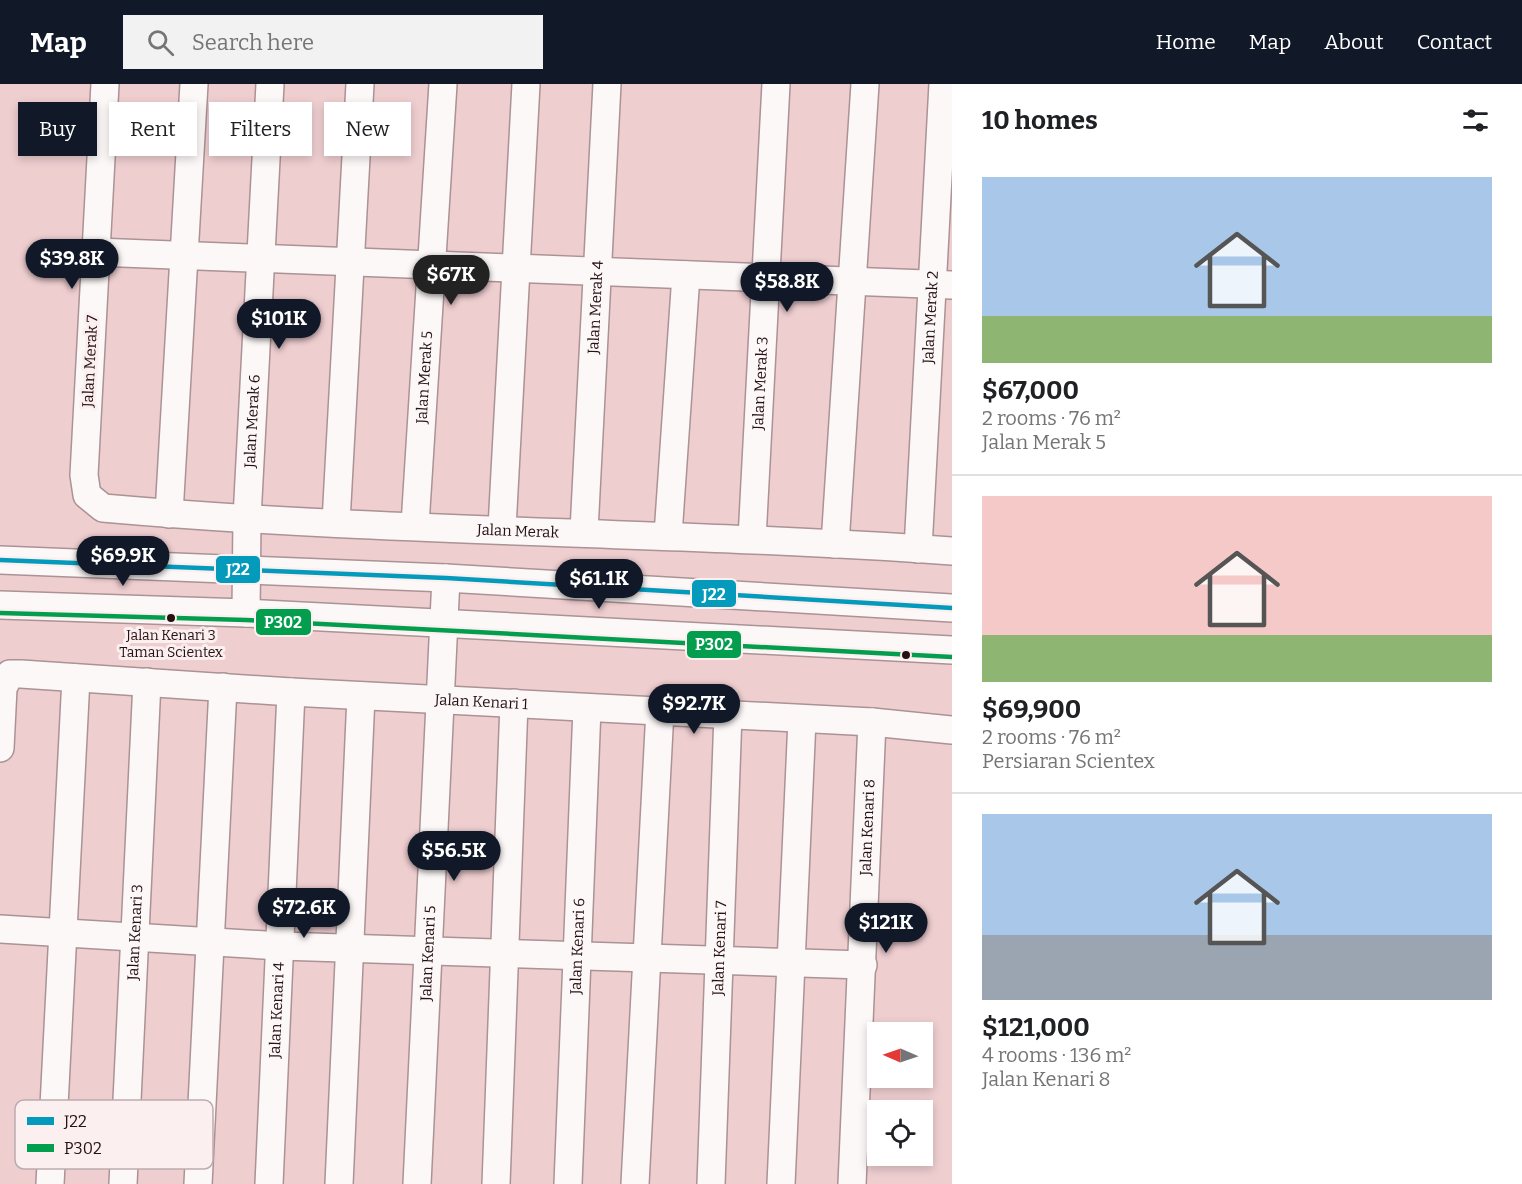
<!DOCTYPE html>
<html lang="en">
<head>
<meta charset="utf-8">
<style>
  :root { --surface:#fff; --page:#f2f2f2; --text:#202124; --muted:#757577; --line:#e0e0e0; --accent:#111827 }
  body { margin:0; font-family:Bitter,serif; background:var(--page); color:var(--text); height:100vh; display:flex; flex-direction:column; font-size:22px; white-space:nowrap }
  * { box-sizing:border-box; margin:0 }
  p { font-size:20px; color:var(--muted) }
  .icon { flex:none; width:33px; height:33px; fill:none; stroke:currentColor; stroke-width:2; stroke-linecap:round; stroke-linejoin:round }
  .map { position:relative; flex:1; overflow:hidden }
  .panel { display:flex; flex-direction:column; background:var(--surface); width:570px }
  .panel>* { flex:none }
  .hud { position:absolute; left:18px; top:18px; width:570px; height:54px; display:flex; gap:12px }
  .needle { width:39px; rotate:272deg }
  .fabs { position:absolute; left:867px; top:938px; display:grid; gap:12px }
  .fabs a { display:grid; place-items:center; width:66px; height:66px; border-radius:0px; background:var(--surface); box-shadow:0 3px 9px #0003; font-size:30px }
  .price { position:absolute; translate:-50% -51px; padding:0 14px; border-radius:21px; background:var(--accent); color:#fff; font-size:20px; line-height:39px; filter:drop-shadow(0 2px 3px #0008) }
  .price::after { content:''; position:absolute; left:50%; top:36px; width:18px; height:14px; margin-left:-9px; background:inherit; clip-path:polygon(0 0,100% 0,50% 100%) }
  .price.current { background:#222; color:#fff }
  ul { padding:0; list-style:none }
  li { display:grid; align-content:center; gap:12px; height:318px; padding:0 30px }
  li+li { border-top:2px solid var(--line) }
  li span { display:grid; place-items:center; height:186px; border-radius:0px; color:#555 }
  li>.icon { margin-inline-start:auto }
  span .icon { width:108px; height:108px; fill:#fffc; stroke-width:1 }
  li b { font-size:26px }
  h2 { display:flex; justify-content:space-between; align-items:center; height:72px; padding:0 30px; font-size:26px }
  .pill { padding:0 21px; border-radius:0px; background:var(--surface); box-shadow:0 3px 9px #0003; font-size:21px; line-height:54px }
  .pill.current { background:var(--accent); color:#fff }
  header { display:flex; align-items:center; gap:36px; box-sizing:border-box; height:84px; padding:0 30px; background:var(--accent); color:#fff }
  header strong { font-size:28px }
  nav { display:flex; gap:33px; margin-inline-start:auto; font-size:21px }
  .search { width:420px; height:54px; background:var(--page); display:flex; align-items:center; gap:15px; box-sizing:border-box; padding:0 21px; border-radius:0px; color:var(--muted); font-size:22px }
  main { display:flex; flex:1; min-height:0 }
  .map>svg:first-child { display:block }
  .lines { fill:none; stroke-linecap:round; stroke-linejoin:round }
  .minor-casing { stroke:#ab9294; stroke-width:30 }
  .minor { stroke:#fdf8f8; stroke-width:27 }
  .bus-1-casing { stroke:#fceff0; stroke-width:9 }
  .bus-2-casing { stroke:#fceff0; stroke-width:9 }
  .bus-1 { stroke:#049abb; stroke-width:4.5 }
  .bus-2 { stroke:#029e4e; stroke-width:4.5 }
  .bus-dot { fill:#251012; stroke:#fceff0; stroke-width:2 }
  .labels { text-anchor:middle; stroke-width:6; stroke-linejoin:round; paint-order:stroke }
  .bus-label { font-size:14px; fill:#251012; stroke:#fceff0 }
  .street-label { font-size:15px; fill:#251012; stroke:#fceff0 }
  .key { fill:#fceff0; stroke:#bcacad; stroke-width:1.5 }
  .key-label { font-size:16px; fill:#251012 }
  .line-badge { stroke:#fceff0; stroke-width:2 }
  .badge-label { font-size:16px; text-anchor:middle; font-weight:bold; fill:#fff }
</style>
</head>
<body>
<header>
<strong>Map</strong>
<div class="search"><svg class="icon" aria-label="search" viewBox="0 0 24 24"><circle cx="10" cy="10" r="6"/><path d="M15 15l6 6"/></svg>Search here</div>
<nav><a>Home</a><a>Map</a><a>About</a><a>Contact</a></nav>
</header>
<main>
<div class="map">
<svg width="952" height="1100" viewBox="0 0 952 1100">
  <rect width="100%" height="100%" fill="#efced0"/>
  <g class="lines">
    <!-- minor casing -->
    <g class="minor-casing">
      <g id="minor">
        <path id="s1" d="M105,0L84,391L87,411L103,424C385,449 669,447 952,467"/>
        <path d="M96,168L952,201"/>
        <path d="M169,430L194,0"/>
        <path d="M336,438L360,0"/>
        <path id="s2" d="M415,441L443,0"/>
        <path d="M502,444L526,0"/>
        <path id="s3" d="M584,447L607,0"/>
        <path d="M668,451L686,191"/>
        <path id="s4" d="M752,455L776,0"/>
        <path d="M835,460L865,0"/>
        <path id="s5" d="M918,465L943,0"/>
        <path d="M0,476L446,494L952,524"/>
        <path d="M0,521L246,529L952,566"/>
        <path id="s6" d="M246,529L247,434L270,0"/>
        <path id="s7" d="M0,664L3,604L10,590H21L291,608L872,638L952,646"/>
        <path d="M0,845L281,862L863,881"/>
        <path d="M50,1100L76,594"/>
        <path id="s8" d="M123,1100L147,598"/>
        <path d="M198,1100L223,603"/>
        <path id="s9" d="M269,1100L291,608"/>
        <path d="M339,1100L361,612"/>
        <path id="s10" d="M417,1100L446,494"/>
        <path d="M496,1100L514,619"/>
        <path id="s11" d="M568,1100L587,624"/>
        <path d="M635,1100L660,626"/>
        <path id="s12" d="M711,1100L728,630"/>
        <path d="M781,1100L802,636"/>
        <path id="s13" d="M852,1100L872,638"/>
      </g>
    </g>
    <!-- minor -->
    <use href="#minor" class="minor"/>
    <!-- bus-1 casing -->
    <g class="bus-1-casing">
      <path id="bus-1" d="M0,476L446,494L952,524"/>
    </g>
    <!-- bus-2 casing -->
    <g class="bus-2-casing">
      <path id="bus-2" d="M0,529L246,536L952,573"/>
    </g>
    <!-- bus-1 -->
    <use href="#bus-1" class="bus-1"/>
    <!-- bus-2 -->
    <use href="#bus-2" class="bus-2"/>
  </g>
  <!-- markers -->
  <g class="bus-dot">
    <circle cx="171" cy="534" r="5"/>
    <circle cx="906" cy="571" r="5"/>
  </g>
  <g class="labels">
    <!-- bus labels -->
    <g class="bus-label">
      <text x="171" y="556">Jalan Kenari 3<tspan x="171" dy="17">Taman Scientex</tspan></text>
    </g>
    <!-- street labels -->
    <g class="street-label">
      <text dy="5" stroke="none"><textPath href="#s3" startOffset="224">Jalan Merak 4</textPath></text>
      <text dy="5" stroke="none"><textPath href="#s5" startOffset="232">Jalan Merak 2</textPath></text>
      <text transform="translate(90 277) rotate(-87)" y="5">Jalan Merak 7</text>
      <text dy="5" stroke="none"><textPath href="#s2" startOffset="148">Jalan Merak 5</textPath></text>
      <text dy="5" stroke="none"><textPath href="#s4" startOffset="156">Jalan Merak 3</textPath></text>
      <text dy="5" stroke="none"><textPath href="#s6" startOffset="192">Jalan Merak 6</textPath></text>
      <text dy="5" stroke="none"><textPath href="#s1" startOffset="848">Jalan Merak</textPath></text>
      <text dy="5" stroke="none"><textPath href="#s7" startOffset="548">Jalan Kenari 1</textPath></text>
      <text dy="5" stroke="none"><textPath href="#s13" startOffset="357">Jalan Kenari 8</textPath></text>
      <text dy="5" stroke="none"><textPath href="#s8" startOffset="252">Jalan Kenari 3</textPath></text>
      <text dy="5" stroke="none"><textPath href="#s11" startOffset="238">Jalan Kenari 6</textPath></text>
      <text dy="5" stroke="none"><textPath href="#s12" startOffset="236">Jalan Kenari 7</textPath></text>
      <text dy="5" stroke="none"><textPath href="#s10" startOffset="231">Jalan Kenari 5</textPath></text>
      <text dy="5" stroke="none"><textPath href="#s9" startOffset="174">Jalan Kenari 4</textPath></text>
    </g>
  </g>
  <!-- legend -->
  <rect x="15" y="1016" width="198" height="69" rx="9" class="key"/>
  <rect x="27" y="1033" width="27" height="8" fill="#049abb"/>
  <rect x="27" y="1060" width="27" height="8" fill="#029e4e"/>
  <g class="key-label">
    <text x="64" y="1043">J22</text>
    <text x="64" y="1070">P302</text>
  </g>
  <g class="line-badge">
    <rect x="215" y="471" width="46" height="29" rx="6" fill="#049abb"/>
    <rect x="691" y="495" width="46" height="29" rx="6" fill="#049abb"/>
    <rect x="255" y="524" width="57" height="28" rx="6" fill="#029e4e"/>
    <rect x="686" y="546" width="56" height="29" rx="6" fill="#029e4e"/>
  </g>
  <g class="badge-label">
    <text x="238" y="491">J22</text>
    <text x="714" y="516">J22</text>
    <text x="283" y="544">P302</text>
    <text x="714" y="566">P302</text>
  </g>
</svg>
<div class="fabs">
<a><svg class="needle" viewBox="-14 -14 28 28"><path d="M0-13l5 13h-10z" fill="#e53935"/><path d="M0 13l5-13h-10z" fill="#757577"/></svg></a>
<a><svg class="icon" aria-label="locate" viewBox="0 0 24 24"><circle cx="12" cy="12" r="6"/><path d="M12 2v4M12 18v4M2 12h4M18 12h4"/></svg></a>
</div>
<b class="price" style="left:72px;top:206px">$39.8K</b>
<b class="price current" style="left:451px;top:222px">$67K</b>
<b class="price" style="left:787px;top:229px">$58.8K</b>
<b class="price" style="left:279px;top:266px">$101K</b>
<b class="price" style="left:123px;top:503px">$69.9K</b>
<b class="price" style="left:599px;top:526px">$61.1K</b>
<b class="price" style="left:694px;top:651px">$92.7K</b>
<b class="price" style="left:454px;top:798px">$56.5K</b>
<b class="price" style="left:304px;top:855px">$72.6K</b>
<b class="price" style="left:886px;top:870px">$121K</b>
<div class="hud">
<a class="pill current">Buy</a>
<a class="pill">Rent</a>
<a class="pill">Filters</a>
<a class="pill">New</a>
</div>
</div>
<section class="panel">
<h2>10 homes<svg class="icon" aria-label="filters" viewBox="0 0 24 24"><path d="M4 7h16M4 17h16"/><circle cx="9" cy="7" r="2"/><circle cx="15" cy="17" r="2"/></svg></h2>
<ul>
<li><span style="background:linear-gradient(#a9c7e8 75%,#8fb573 0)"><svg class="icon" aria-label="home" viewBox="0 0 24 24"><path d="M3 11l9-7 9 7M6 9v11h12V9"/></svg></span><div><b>$67,000</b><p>2 rooms · 76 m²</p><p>Jalan Merak 5</p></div></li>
<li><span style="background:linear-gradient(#f6c9c9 75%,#8fb573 0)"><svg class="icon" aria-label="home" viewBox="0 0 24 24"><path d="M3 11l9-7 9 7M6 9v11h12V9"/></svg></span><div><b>$69,900</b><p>2 rooms · 76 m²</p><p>Persiaran Scientex</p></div></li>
<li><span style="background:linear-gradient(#a9c7e8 65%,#9aa5b1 0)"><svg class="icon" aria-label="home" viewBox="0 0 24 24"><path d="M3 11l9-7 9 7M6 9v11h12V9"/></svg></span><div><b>$121,000</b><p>4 rooms · 136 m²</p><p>Jalan Kenari 8</p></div></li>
</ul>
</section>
</main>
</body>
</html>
